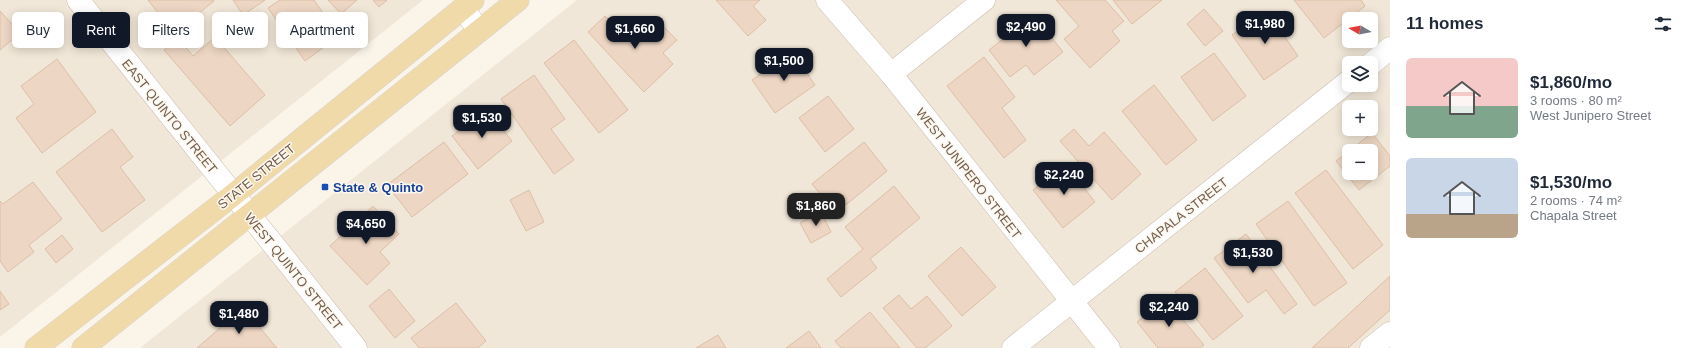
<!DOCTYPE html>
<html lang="en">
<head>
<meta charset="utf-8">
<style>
  :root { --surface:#fff; --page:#f2f2f3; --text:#1f2937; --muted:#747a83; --accent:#111827 }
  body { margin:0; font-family:Arial,sans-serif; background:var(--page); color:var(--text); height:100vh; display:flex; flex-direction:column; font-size:15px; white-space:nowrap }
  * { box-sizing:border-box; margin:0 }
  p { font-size:13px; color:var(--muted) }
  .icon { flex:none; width:22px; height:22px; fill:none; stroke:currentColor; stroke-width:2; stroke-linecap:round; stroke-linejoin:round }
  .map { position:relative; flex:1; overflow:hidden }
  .sheet { display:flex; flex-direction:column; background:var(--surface); width:300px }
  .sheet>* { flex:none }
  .banner { position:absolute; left:12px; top:12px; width:380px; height:36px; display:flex; gap:8px }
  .needle { width:26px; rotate:280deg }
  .tools { position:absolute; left:1342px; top:12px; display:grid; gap:8px }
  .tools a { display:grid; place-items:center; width:36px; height:36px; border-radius:6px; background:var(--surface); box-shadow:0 2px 10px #0003; font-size:20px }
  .price { position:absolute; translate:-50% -34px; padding:0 9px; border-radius:8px; background:var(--accent); color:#fff; font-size:13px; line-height:26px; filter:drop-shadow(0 1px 2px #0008) }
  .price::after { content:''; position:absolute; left:50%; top:24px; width:12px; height:9px; margin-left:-6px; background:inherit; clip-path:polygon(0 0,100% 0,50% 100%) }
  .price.on { background:#222; color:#fff }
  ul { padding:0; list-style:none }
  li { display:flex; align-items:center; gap:12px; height:100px; padding:0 16px }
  li span { display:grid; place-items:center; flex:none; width:112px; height:80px; border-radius:6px; color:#555 }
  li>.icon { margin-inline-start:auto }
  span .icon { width:48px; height:48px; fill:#fffc; stroke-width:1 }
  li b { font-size:17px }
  h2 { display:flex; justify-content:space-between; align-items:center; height:48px; padding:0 16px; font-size:17px }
  .tag { padding:0 14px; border-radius:6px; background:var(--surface); box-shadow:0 2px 10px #0003; font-size:14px; line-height:36px }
  .tag.on { background:var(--accent); color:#fff }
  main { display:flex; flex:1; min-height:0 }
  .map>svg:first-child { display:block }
  .residential { fill:#f1e7d8; fill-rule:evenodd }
  .building { fill:#edd6c3; stroke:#ddbea6 }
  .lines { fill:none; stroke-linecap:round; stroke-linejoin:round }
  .minor-casing { stroke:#cbbdb0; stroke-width:23 }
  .major-casing { stroke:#d8d2ce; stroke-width:23 }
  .minor { stroke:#fff; stroke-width:22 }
  .major { stroke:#f1daa9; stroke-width:22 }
  .transit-dot { fill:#1a4fb4; stroke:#fdf8ef; stroke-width:1.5 }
  .labels { text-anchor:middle; stroke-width:3; stroke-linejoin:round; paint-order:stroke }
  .street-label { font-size:13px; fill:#725d4f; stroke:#fdf8ef }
  .transit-label { font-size:13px; font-weight:bold; fill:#164399; stroke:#fdf8ef; text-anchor:start }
</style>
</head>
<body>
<main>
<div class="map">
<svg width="1390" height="348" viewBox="0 0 1390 348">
  <rect width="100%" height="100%" fill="#faf4e9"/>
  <!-- residential -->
  <path class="residential" d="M0,0H423L0,337Z
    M577,0H1390V348H140ZM1349,19H1371V41H1349ZM1349,63H1371V85H1349ZM1349,107H1371V129H1349ZM1349,151H1371V173H1349Z"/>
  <!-- building -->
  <path class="building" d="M148,0H213L214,1L174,33Z
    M233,0H265L243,15Z
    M280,0H314L339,36L305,61L268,8Z
    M328,0H357L341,14Z
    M373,0H387L379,7Z
    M716,0H760L753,6L766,20L748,36Z
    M1056,0H1105L1124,21L1112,31L1120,41L1090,68L1064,39L1079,26Z
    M1113,0H1162L1132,24Z
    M1294,0H1361L1365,6L1324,38Z
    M1204,9L1223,31L1205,46L1187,24Z
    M0,11L20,33L0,50Z
    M1267,11L1298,56L1264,80L1232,35Z
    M1034,15L1063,52L1034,75L1026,65L1010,77L989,50Z
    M605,16L617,29L631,16L651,38L664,27L677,40L663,53L673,64L644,92L588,32Z
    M215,37L265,95L230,126L164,50L178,38L193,56Z
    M574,40L628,110L599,133L544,63Z
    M792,51L815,85L775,113L752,80Z
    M1214,53L1246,96L1213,121L1181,77Z
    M984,57L1015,97L1002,108L1026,140L1004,158L947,86Z
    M57,59L96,112L42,153L16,118L34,104L21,86Z
    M534,75L565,119L551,129L574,160L554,174L501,99Z
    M1154,85L1197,140L1166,165L1122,111Z
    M828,96L854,129L825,152L799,118Z
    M486,109L512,141L478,169L452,136Z
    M112,129L133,157L120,167L145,200L102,232L56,172Z
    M1074,129L1089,146L1104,132L1141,174L1112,200L1060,141Z
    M1372,133L1390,156V166L1359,190L1336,161L1349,151V173H1371V151H1349Z
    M444,142L468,174L412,217L387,185Z
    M864,142L887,171L836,213L812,184Z
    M1066,164L1095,202L1063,228L1033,190Z
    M1326,170L1383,245L1353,269L1295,193Z
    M33,182L62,219L29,245L34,252L8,272L0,261V201L3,204Z
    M894,186L920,218L870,259L877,268L841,297L827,279L863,249L845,227Z
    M529,190L544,222L526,231L510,200Z
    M1288,201L1347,283L1314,306L1256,224Z
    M373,206L399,234L380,252L390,263L367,285L330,246Z
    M821,212L831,232L811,243L800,223Z
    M1246,234L1297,304L1284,314L1266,290L1248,303L1214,258Z
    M62,235L73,249L56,263L45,249Z
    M961,247L996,287L962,316L928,276Z
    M1205,268L1243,316L1213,340L1175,292Z
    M1390,276V310L1348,348H1312Z
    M389,289L415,321L395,338L369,306Z
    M0,291L9,304L0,310Z
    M899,295L911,309L927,296L952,326L925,348H917L883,308Z
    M1165,298L1204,345L1200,348H1158L1137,322Z
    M456,303L486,341L478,348H419L411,338Z
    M243,308L277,348H197Z
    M870,312L900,348H841L835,341Z
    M809,331L821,348H786Z
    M718,335L726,348H696Z"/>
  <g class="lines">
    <!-- minor casing -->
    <g class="minor-casing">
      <path id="minor" d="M78,0L356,348
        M827,0L891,74L1109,348
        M463,8L479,31
        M1371,64L1390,48
        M891,74L984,0
        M1013,348L1349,81
        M1371,348L1390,333"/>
    </g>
    <!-- major casing -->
    <g class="major-casing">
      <path id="major" d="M36,348L233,195L473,0
        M83,348L518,0"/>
    </g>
    <!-- minor -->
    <use href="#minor" class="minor"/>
    <!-- major -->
    <use href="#major" class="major"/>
  </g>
  <!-- markers -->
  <rect class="transit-dot" x="321" y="183" width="8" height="8" rx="2"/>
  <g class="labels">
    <!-- street labels -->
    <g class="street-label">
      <text transform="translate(170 116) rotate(51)" y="5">EAST QUINTO STREET</text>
      <text transform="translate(969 173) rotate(52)" y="5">WEST JUNIPERO STREET</text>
      <text transform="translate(256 176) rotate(-39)" y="5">STATE STREET</text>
      <text transform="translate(1181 215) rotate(-38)" y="5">CHAPALA STREET</text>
      <text transform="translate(294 271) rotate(51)" y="5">WEST QUINTO STREET</text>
    </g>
    <!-- transit labels -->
    <g class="transit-label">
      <text x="333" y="192">State &amp; Quinto</text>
    </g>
  </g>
</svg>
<div class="tools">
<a><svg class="needle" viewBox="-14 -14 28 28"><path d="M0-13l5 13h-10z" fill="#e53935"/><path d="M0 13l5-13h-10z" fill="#747a83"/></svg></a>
<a><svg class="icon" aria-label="layers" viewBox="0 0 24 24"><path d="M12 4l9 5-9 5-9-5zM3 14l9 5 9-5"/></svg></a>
<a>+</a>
<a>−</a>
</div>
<b class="price" style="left:1265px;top:45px">$1,980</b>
<b class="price" style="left:1026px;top:48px">$2,490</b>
<b class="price" style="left:635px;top:50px">$1,660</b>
<b class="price" style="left:784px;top:82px">$1,500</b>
<b class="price" style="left:482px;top:139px">$1,530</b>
<b class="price" style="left:1064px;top:196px">$2,240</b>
<b class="price on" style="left:816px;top:227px">$1,860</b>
<b class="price" style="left:366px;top:245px">$4,650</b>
<b class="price" style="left:1253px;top:274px">$1,530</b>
<b class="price" style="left:1169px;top:328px">$2,240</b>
<b class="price" style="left:239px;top:335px">$1,480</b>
<div class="banner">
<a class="tag">Buy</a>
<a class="tag on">Rent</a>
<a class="tag">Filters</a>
<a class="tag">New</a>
<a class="tag">Apartment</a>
</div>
</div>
<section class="sheet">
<h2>11 homes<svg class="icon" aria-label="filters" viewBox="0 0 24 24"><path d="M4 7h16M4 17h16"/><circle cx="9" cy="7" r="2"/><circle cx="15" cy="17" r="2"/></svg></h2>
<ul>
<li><span style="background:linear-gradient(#f6c9c9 60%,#7fa58c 0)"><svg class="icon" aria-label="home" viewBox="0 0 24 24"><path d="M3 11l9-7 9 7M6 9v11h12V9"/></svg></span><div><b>$1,860/mo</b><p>3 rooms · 80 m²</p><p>West Junipero Street</p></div></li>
<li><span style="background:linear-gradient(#c9d6e8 70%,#b9a48a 0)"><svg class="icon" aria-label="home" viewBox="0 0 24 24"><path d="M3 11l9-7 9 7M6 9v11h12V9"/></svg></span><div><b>$1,530/mo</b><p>2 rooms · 74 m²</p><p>Chapala Street</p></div></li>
</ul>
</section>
</main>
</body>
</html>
